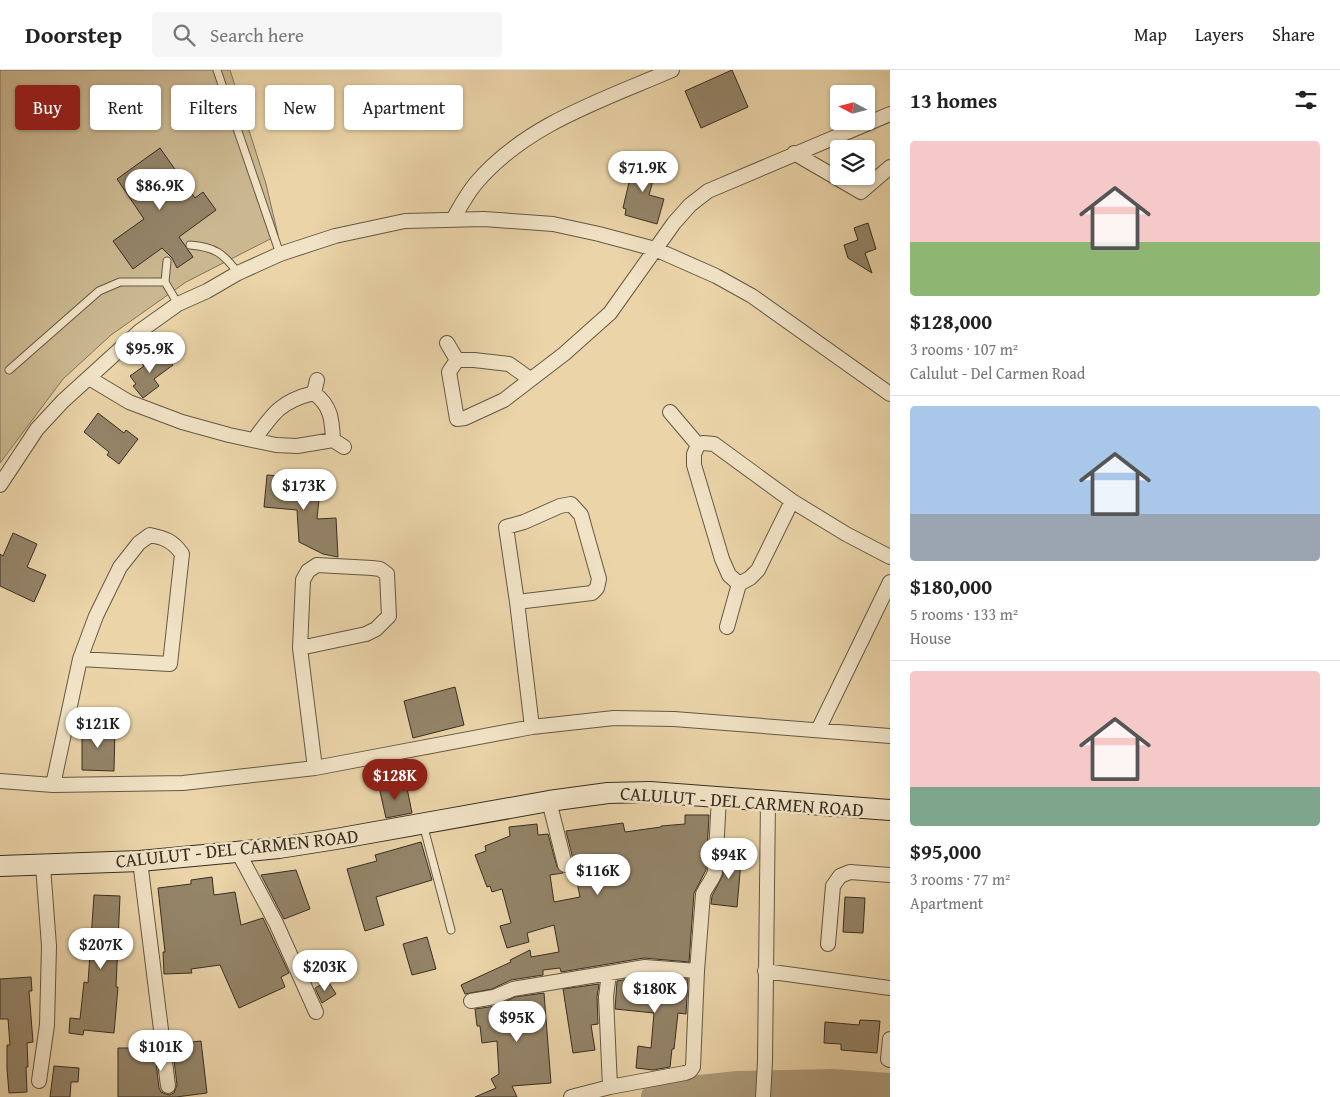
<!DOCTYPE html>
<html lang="en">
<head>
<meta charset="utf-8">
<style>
  :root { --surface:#fff; --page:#f6f6f6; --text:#222; --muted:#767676; --line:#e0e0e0; --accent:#8f2418 }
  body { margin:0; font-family:"Gentium Book Plus",serif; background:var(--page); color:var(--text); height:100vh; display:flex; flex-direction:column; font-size:19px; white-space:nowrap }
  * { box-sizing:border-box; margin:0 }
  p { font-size:16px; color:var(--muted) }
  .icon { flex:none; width:28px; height:28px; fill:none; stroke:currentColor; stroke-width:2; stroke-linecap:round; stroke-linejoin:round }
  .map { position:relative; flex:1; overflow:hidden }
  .sheet { display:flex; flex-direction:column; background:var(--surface); width:450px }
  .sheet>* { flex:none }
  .hud { position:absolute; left:15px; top:15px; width:475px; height:45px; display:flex; gap:10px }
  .needle { width:32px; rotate:277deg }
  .controls { position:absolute; left:830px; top:15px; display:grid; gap:10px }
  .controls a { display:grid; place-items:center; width:45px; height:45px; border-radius:5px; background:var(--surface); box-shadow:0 1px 4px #0004; font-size:25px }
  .price { position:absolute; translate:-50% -42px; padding:0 11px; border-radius:18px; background:#fff; color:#222; font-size:16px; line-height:32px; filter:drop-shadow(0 1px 2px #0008) }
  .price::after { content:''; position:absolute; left:50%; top:30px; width:15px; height:11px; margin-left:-8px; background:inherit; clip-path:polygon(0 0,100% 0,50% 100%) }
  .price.current { background:var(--accent); color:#fff }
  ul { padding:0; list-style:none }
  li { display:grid; align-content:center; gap:10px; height:265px; padding:0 20px }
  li+li { border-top:1px solid var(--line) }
  li span { display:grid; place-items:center; height:155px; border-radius:5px; color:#555 }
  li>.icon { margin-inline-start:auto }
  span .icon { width:90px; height:90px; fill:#fffc; stroke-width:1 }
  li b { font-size:21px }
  h2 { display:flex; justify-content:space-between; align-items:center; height:60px; padding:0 20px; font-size:21px }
  .pill { padding:0 18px; border-radius:5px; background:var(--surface); box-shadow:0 1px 4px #0004; font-size:18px; line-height:45px }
  .pill.current { background:var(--accent); color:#fff }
  header { display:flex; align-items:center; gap:30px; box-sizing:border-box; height:70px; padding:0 25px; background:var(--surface); border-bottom:1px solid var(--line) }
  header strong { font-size:24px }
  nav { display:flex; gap:28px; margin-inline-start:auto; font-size:18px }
  .search { width:350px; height:45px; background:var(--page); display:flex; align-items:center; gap:12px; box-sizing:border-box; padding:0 18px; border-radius:5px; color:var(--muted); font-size:19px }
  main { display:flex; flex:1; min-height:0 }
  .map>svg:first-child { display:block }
  .green { fill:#cbb891; stroke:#80735a }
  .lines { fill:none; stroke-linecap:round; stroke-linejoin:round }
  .river { stroke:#ad9c7b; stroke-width:30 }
  .building { fill:#948468; stroke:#362e23 }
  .service-casing { stroke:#635844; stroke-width:9 }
  .minor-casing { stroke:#635844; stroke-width:16 }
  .secondary-casing { stroke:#362e23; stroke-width:22 }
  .service { stroke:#f1e3c6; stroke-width:7 }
  .minor { stroke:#f1e3c6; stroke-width:14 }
  .secondary { stroke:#f1e3c6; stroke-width:20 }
  .labels { text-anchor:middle; stroke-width:5; stroke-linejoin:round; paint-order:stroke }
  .street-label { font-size:19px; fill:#362e23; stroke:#f1e3c6 }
</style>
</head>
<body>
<header>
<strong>Doorstep</strong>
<div class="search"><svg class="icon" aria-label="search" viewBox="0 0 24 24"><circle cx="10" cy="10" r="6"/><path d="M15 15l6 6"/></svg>Search here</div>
<nav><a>Map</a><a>Layers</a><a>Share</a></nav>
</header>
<main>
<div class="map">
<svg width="890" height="1027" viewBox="0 0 890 1027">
  <rect width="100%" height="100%" fill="#ead4a8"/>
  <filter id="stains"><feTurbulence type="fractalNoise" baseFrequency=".004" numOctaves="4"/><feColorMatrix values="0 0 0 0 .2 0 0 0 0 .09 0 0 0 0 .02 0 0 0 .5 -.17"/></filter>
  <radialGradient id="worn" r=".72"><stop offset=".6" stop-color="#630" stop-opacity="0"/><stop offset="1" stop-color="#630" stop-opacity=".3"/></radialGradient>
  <!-- green -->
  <path class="green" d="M0,0H230L266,114L278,165L186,212L111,265L63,309L0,393Z"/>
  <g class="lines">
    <!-- river -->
    <path class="river" d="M656,1027L662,1024L738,1016L832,1014L890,1018"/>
  </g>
  <!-- building -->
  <path class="building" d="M732,0L748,37L701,58L685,21Z
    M160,78L195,128L203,122L216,140L179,167L193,187L177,198L172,188L162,178L133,199L113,171L144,149L117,109Z
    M635,87L658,93L649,125L664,129L657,154L625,145L626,139L623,138Z
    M868,153L876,179L865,183L872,203L848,188L844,175L858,170L854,158Z
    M154,283L157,288L164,283L173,295L154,309L159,316L143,328L133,316L136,314L130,306L144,296L141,293Z
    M98,343L124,363L126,360L138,369L119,394L107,385L109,382L84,362Z
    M267,405L321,409L317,449L336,448L338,487L323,484L299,472L297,440L264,437Z
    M13,463L37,474L27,497L46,505L34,532L0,516V484L3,486Z
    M455,617L464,655L413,668L404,631Z
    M82,657L115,658L114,701L82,700Z
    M397,713L398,720L407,718L412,743L386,748L379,717Z
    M685,745H709L706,800L694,823L689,892L644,888L561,902L560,898L543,900V905L511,910L492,919L465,924L461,915L511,892L510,890L530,880L531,887L559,882L554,855L527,863L529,872L507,878L500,856L511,853L502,819L492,822L490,816L487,817L475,785L486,781L485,776L510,766L509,757L537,754L538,765L548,764L557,797L563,803L550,805L554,832L580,827L575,802L569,803L573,798L574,793L566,761L623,753L625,762L661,757V756L685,754Z
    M421,772L432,810L376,827L384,855L365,861L347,799L377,791L375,785Z
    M725,779L742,780L737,837L711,834L712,826L723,805Z
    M296,800L310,839L284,849L261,805Z
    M212,807L214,825L235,822L241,855L263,848L289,903L281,907L285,917L239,938L220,895L191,899L192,903L164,904L163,882H165L158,818L191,814V810Z
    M94,825L120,826L116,917H118L114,963L84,960L83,965L69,963L70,948L80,949L84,912L88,913Z
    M845,827L865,828L863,863L843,862Z
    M427,867L436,899L412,905L403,874Z
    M645,906L688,909L686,944L678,943L674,979H672L670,997L653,1000L636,998L638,976L651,978L654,943L615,939L617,911Z
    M31,907L32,921H29L33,972L27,973L28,997H26L27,1022L9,1023L7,999V975H10L8,949H0V909Z
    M328,911L336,924L322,933L315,918Z
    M599,914L597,927L598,954L591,955L595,980L573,983L563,919Z
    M544,923L551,1013L512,1016L517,1027H475L496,1018L491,1009L499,1004L497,971L482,973L480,956H477L475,939L496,936L515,927Z
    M860,950L880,951L877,983L841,980V974L824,973L825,952L859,955Z
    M201,971L207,1023L176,1027H118V978H134V984H155L159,1018L161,1022L169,1025L174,1023L177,1015L172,974Z
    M54,996L79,998L78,1012H71L70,1027H50Z"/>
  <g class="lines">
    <!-- service casing -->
    <g class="service-casing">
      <path id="service" d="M217,0L280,184
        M190,175C215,177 223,183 238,203
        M167,191L165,212L178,234
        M9,300L99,221L120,212H165
        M423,754L451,860"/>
    </g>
    <!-- minor casing -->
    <g class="minor-casing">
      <path id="minor" d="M794,83L861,122L890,97
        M453,149C460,137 467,124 476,113C526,54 603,30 672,0
        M447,273L457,290L449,302L457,349L465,348L504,330L564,284L610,243L674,153L690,135L708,121L890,44
        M457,290H474L509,294L530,309
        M89,308L129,332L182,352L229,365L276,375L297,376L333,370L344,377
        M314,323C331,336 332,349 333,370
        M314,323L317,310
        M670,342L698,375
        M254,370C273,343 281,331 314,323
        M698,375L703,373L714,374L792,431L846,464L890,487
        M698,375L694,384V395L722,489L729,505L739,514
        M0,415L37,359L63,331L140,261L178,234L207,221L238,203L280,184L335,166L405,151L484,149L553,154L599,164L655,179L716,206L752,226L890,324
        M517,532L592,523L597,518L599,509L581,445L571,434L560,436L524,452L506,457L517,532L532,657
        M727,557L739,514L750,508L758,500L792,431
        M300,578L366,564L376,559L389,546L387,504L380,499L372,498L317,495L308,501L303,510L300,578L315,698
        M818,660L890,512
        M0,711L53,715L183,713L315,698L532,657L614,648L674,649L890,666
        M53,715L80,589L96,546L120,497L139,473L150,465C165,468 173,471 182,484L170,594L80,589
        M549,731L565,795
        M238,782L276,853L316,942
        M140,791L168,1016
        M828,874L833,816L840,806L850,802L890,805
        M765,901L890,918
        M609,903L606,927L610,1017
        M471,931L494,927L513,919L645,897L697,901
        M890,969L888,989L890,990
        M39,1011L47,955L49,876L43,796
        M571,1027L610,1017L685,1003L690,1001L693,997L697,901L703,824C707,815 712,811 715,802L719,727
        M763,1027L765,991L768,730"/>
    </g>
    <!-- secondary casing -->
    <g class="secondary-casing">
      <path id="secondary" d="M0,796L140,791L279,778L336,769L549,731L608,723L650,722L890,740"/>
    </g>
    <!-- service -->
    <use href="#service" class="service"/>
    <!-- minor -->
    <use href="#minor" class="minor"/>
    <!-- secondary -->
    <use href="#secondary" class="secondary"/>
  </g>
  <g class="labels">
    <!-- street labels -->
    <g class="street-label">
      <text transform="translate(742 731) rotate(4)" y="7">CALULUT - DEL CARMEN ROAD</text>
      <text transform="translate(237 778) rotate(-6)" y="7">CALULUT - DEL CARMEN ROAD</text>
    </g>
  </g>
  <rect width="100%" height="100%" filter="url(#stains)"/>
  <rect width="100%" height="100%" fill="url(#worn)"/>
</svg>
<div class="controls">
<a><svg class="needle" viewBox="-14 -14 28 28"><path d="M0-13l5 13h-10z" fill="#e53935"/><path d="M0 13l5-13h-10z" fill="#767676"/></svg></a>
<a><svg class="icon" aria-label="layers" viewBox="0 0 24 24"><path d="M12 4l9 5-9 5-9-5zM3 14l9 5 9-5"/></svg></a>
</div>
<b class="price" style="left:643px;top:123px">$71.9K</b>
<b class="price" style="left:160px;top:141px">$86.9K</b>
<b class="price" style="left:150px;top:304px">$95.9K</b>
<b class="price" style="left:304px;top:441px">$173K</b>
<b class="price" style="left:98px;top:679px">$121K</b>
<b class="price current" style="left:395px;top:731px">$128K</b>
<b class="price" style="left:729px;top:810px">$94K</b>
<b class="price" style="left:598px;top:826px">$116K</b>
<b class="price" style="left:101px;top:900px">$207K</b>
<b class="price" style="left:325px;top:922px">$203K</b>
<b class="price" style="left:655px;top:944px">$180K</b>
<b class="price" style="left:517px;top:973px">$95K</b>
<b class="price" style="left:161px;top:1002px">$101K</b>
<div class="hud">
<a class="pill current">Buy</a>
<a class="pill">Rent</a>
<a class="pill">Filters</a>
<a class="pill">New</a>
<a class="pill">Apartment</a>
</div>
</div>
<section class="sheet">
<h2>13 homes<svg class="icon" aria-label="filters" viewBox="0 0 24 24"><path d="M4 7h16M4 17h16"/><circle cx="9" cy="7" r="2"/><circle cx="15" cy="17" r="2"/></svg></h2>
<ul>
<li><span style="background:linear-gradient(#f6c9c9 65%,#8fb573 0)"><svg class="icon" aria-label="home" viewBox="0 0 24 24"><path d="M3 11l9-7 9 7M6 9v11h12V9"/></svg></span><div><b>$128,000</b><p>3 rooms · 107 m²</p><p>Calulut - Del Carmen Road</p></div></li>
<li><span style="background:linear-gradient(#a9c7e8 70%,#9aa5b1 0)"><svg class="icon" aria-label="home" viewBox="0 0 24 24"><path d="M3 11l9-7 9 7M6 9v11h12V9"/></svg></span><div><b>$180,000</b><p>5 rooms · 133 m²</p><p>House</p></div></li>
<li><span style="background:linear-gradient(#f6c9c9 75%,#7fa58c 0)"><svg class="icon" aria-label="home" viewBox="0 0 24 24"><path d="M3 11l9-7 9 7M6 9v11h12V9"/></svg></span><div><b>$95,000</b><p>3 rooms · 77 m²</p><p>Apartment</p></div></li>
</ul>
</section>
</main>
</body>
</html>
